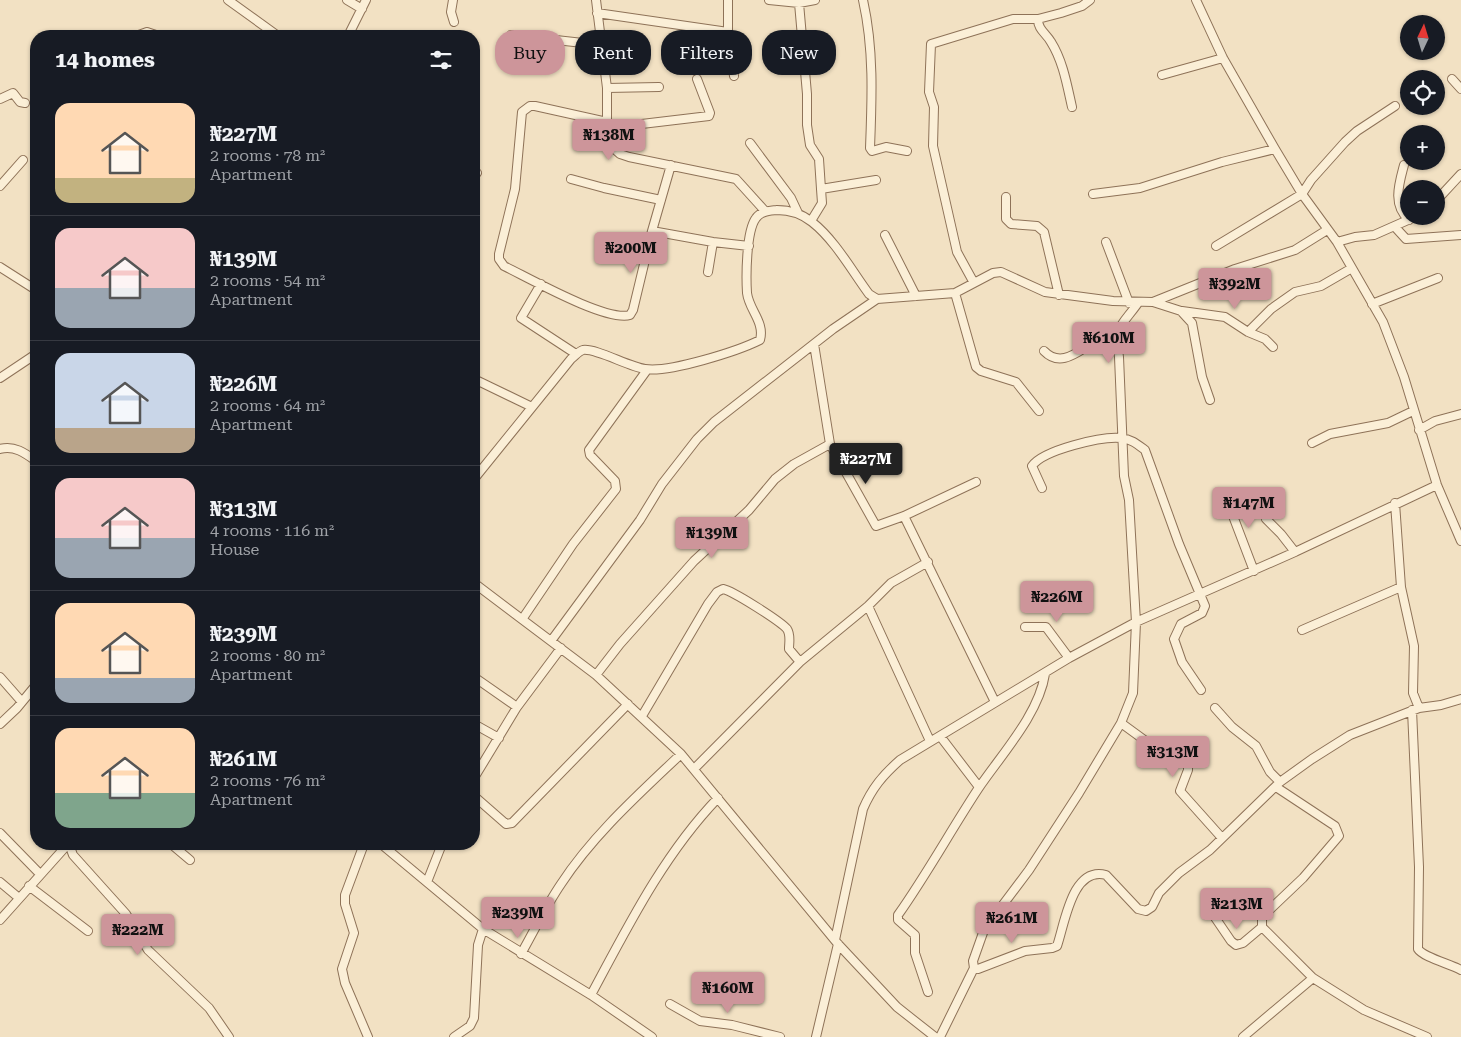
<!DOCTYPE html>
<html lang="en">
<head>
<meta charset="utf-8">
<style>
  :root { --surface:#171b24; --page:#20242c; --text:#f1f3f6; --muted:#9ea1a6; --line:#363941; --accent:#cd959a }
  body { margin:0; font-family:"Roboto Serif",serif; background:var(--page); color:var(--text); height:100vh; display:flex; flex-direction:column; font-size:19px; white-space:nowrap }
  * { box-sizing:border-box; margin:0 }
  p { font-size:16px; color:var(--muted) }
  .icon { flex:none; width:28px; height:28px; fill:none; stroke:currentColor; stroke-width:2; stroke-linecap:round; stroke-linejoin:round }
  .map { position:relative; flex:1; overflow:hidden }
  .details { position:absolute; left:30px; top:30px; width:450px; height:820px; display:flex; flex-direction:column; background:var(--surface); border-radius:20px; box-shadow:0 1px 4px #0004 }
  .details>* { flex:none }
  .guide { position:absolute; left:495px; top:30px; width:475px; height:45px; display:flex; gap:10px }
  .needle { width:32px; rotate:4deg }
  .fabs { position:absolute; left:1400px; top:15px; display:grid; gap:10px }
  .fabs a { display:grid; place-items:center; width:45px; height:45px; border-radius:50%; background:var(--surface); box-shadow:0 1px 4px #0004; font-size:25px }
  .price { position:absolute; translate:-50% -42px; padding:0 11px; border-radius:5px; background:var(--accent); color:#111; font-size:16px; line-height:32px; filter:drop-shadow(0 1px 2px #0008) }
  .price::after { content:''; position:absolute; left:50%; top:30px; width:15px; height:11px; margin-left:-8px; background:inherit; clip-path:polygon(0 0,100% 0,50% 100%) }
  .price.selected { background:#222; color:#fff }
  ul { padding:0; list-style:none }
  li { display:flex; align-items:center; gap:15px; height:125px; padding:0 25px }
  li+li { border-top:1px solid var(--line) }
  li span { display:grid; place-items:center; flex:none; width:140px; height:100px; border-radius:15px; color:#555 }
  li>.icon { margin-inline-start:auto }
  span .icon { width:60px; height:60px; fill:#fffc; stroke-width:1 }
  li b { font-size:21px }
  h2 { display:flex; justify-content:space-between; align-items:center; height:60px; padding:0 25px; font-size:21px }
  .pill { padding:0 18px; border-radius:20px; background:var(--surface); box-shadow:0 1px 4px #0004; font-size:18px; line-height:45px }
  .pill.selected { background:var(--accent); color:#111 }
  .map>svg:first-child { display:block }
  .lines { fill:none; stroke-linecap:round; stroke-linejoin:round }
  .minor-casing { stroke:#8e7258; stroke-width:10 }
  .minor { stroke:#fbefd7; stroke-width:8 }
</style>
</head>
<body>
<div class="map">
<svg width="1461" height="1037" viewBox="0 0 1461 1037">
  <rect width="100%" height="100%" fill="#f2e1c3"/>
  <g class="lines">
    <!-- minor casing -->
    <g class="minor-casing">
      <path id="minor" d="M228,0L278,36
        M347,0L362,9
        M453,0L451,12L454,22
        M596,0L607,88V122L611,146L620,154L629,157L736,179L765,211
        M728,0V32L734,76
        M769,0L799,3L815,0
        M863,0C874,49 872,98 870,148L872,151L886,147L907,151
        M1196,0L1223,58L1275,149L1302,194L1337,242L1383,322L1404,377L1437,485L1461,541
        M799,3L807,94V125L810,145L819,159L821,189L822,203L811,221
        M597,13L728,32
        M1038,19C1038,30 1046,33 1051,42C1063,61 1067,85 1072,107
        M511,35L601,45
        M136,36L147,32L159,36
        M348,36L366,0
        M1162,75L1223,58
        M1452,79L1461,89
        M607,88L659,87
        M0,99L13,93L20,102L25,103
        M607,122L535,106H530L522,112L515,189L499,254V259L504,266C529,278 606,322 630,315L633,310L652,231L671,165
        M608,128L709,116L710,113L697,79
        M750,143L791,198L798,213
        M1404,165C1399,184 1392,205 1409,220
        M474,172L477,173
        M571,179L604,188L661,200
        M0,186L23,160
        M821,189L876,180
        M1093,194L1140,188L1222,162L1275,149
        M1006,197V219L1011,224L1037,226L1044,232L1059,295
        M1436,201L1461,174
        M1395,227L1406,239L1461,235
        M652,231L713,242L749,246
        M885,235L916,296
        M1106,242L1129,303
        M1337,242L1355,237L1374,235L1417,216
        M1216,246L1302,194L1311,180L1345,142L1357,131L1395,106
        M0,267L36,290
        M708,272L713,242
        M974,283L957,252L933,146L934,107L929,92L931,44L1013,19H1038L1061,13L1082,6L1090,0
        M541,284L521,318L576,354
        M955,293L976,367L981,371L1016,382L1039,411
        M1153,302L1181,311L1192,323L1202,377L1210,400
        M1138,303C1121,327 1114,325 1119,357L1124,476L1129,500L1136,622L1133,693L1121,723L1079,793L1029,870L984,930L973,961L974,968L978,969L1025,951L1052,948L1057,946C1065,923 1072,866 1106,875L1138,909L1146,911L1152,907L1159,893L1179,873L1210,850L1280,782L1312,759L1350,735L1419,708L1441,705L1461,699
        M1372,304L1438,278
        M1182,311L1225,317L1248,332L1265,339L1273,347
        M1248,332L1271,309L1295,292L1321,286L1352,268
        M814,344L830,444L876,526L904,516L976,482
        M1044,351C1069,377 1095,326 1117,340
        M0,378L36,354
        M474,379L532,407
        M1419,430L1435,421L1461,414
        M1312,443L1330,434L1388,423L1413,411
        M0,449C14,445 25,453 36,461
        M474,479L571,359C575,356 579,351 583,350C596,348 629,367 645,369C669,373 738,351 760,340C765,322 749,310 747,293C746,277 746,231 756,218C761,211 769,211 777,210C789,210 802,214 812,222C835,240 852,271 869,294L877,299L955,293L993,273L1001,272L1045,292L1113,301L1153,302L1235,269L1295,250L1327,230
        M1042,488L1032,466C1043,450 1102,436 1121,438C1131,439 1137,444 1145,450L1179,544L1205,606L1202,613L1181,624L1174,639L1182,662L1201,690
        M1225,495L1254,571
        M1395,503L1401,587L1414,646L1413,693L1419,708
        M904,516L995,702
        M1266,519L1281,534L1295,552
        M474,583L596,675L681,754L838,944L897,1007L935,1037
        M868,606L930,741
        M523,618L573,544L616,489L615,481L590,455L589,450L647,370
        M1025,627H1046L1069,658
        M1302,630L1401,587
        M551,641L640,520L662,484L697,439L714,422L833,329L877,299
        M596,675L620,644L694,561L749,510L775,479L794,464L830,444
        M0,677L22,702
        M474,677L517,707
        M1215,708L1232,727L1256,746L1270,772L1280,782
        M1412,710L1419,867L1418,949C1423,957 1450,964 1461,970
        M642,716L708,604L717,592L723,589C733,591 780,621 787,629C791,635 789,642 789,649L800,662
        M1121,723L1147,742L1188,760V770L1180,791L1222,838
        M0,724L17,708L36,685
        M474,724L499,738
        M940,736L979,787
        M695,768L800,662L868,606L891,583L928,562
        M474,778L517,707L561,648
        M1276,787L1335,826L1339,836L1303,878L1262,917V927L1313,978L1364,1010L1427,1037
        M474,796L506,824L512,823L628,704
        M0,833L40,874
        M69,844L73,855L126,914L148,950L209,1008L229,1037
        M171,844L190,860
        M364,844L345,895V904L354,933L342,969L345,983L368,1037
        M381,844L483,929L591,995L652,1037
        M0,882L19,898
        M427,882L442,844
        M29,886L88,931
        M1214,916L1231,941L1236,945L1243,943L1262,927
        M0,920L68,844
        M835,940L863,809C872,788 883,775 900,760L1069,658L1136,622L1295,552L1437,485
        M521,954C534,931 546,906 561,884C593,835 639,794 681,754
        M928,992L915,953V935L898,920V915C927,874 951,830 978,789C1001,755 1039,714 1045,674
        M591,995C628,926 664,854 718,798
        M670,1004L700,1021L732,1025L780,1037
        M454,1037L470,1026L474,1018L478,945L483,929
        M816,1037L838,944
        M940,1037L974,968
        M1243,1037L1313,978"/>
    </g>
    <!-- minor -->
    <use href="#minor" class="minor"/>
  </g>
</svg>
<div class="fabs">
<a><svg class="needle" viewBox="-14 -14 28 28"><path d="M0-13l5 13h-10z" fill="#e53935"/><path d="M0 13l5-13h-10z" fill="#9ea1a6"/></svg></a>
<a><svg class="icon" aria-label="locate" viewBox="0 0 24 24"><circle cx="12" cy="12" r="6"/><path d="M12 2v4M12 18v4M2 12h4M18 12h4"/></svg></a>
<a>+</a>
<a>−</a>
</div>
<b class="price" style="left:609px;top:161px">₦138M</b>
<b class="price" style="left:631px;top:274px">₦200M</b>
<b class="price" style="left:1235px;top:310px">₦392M</b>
<b class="price" style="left:1109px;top:364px">₦610M</b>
<b class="price selected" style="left:866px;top:485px">₦227M</b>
<b class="price" style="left:1249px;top:529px">₦147M</b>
<b class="price" style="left:712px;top:559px">₦139M</b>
<b class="price" style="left:1057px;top:623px">₦226M</b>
<b class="price" style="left:1173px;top:778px">₦313M</b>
<b class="price" style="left:1237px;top:930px">₦213M</b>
<b class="price" style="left:518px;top:939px">₦239M</b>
<b class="price" style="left:1012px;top:944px">₦261M</b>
<b class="price" style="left:138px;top:956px">₦222M</b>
<b class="price" style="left:728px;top:1014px">₦160M</b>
<div class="guide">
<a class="pill selected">Buy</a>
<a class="pill">Rent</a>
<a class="pill">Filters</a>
<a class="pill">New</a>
</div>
<section class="details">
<h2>14 homes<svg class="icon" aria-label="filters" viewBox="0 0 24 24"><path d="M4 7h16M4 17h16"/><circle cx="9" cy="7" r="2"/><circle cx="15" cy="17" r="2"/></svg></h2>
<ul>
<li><span style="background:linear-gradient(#ffd9b3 75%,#c2b280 0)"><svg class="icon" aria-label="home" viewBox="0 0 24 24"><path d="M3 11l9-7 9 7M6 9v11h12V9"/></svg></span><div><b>₦227M</b><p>2 rooms · 78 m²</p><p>Apartment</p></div></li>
<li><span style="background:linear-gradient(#f6c9c9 60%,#9aa5b1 0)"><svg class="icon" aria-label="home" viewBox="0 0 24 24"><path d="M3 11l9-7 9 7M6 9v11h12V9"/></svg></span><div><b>₦139M</b><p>2 rooms · 54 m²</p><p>Apartment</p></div></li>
<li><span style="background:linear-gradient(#c9d6e8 75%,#b9a48a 0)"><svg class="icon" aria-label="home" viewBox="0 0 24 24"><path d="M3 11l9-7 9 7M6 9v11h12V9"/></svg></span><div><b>₦226M</b><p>2 rooms · 64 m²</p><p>Apartment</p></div></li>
<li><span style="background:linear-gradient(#f6c9c9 60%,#9aa5b1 0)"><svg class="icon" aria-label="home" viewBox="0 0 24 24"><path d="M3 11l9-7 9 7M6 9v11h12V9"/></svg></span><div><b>₦313M</b><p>4 rooms · 116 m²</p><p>House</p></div></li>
<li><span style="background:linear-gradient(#ffd9b3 75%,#9aa5b1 0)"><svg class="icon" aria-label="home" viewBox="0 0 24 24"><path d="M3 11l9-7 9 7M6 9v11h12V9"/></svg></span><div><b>₦239M</b><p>2 rooms · 80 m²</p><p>Apartment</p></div></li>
<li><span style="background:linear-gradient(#ffd9b3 65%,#7fa58c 0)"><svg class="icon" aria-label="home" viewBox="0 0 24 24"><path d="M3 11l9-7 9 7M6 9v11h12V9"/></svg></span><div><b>₦261M</b><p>2 rooms · 76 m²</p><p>Apartment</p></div></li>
</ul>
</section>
</div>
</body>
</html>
